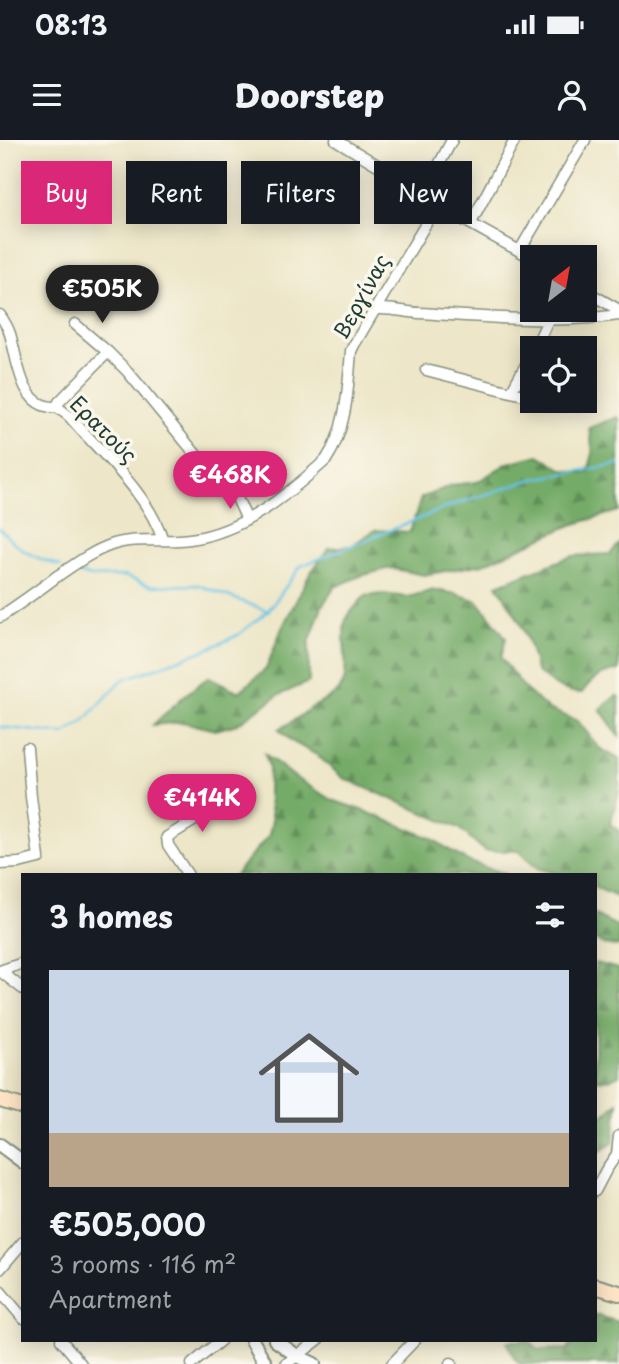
<!DOCTYPE html>
<html lang="en">
<head>
<meta charset="utf-8">
<style>
  :root { --surface:#171b24; --page:#20242c; --text:#f1f3f6; --muted:#9ea1a6; --accent:#db2777 }
  body { margin:0; font-family:"Playpen Sans",sans-serif; background:var(--page); color:var(--text); height:100vh; display:flex; flex-direction:column; font-size:26px; white-space:nowrap }
  * { box-sizing:border-box; margin:0 }
  p { font-size:23px; color:var(--muted) }
  .icon { flex:none; width:38px; height:38px; fill:none; stroke:currentColor; stroke-width:2; stroke-linecap:round; stroke-linejoin:round }
  .map { position:relative; flex:1; overflow:hidden }
  .sheet { position:absolute; left:21px; top:733px; width:576px; height:469px; display:flex; flex-direction:column; background:var(--surface); border-radius:0px; box-shadow:0 4px 18px #0003 }
  .sheet>* { flex:none }
  .banner { position:absolute; left:21px; top:21px; width:578px; height:63px; display:flex; gap:14px }
  .needle { width:46px; rotate:31deg }
  .tools { position:absolute; left:520px; top:105px; display:grid; gap:14px }
  .tools a { display:grid; place-items:center; width:77px; height:77px; border-radius:0px; background:var(--surface); box-shadow:0 4px 18px #0003; font-size:35px }
  .price { position:absolute; translate:-50% -60px; padding:0 16px; border-radius:24px; background:var(--accent); color:#fff; font-size:23px; line-height:46px; filter:drop-shadow(0 2px 4px #0008) }
  .price::after { content:''; position:absolute; left:50%; top:42px; width:21px; height:16px; margin-left:-10px; background:inherit; clip-path:polygon(0 0,100% 0,50% 100%) }
  .price.active { background:#222; color:#fff }
  ul { padding:0; list-style:none }
  li { display:grid; align-content:center; gap:14px; height:371px; padding:0 28px }
  li span { display:grid; place-items:center; height:217px; border-radius:0px; color:#555 }
  li>.icon { margin-inline-start:auto }
  span .icon { width:126px; height:126px; fill:#fffc; stroke-width:1 }
  li b { font-size:30px }
  h2 { display:flex; justify-content:space-between; align-items:center; height:84px; padding:0 28px; font-size:30px }
  .chip { padding:0 24px; border-radius:0px; background:var(--surface); box-shadow:0 4px 18px #0003; font-size:24px; line-height:63px }
  .chip.active { background:var(--accent); color:#fff }
  .status { display:flex; justify-content:space-between; align-items:center; height:49px; padding:0 35px; background:var(--surface); direction:ltr }
  .status svg { height:19px; fill:currentColor }
  header { display:flex; justify-content:space-between; align-items:center; height:91px; padding:0 28px; background:var(--surface); font-size:32px; font-weight:800 }
  .map>svg:first-child { display:block }
  .forest { fill:url(#forest-firs); stroke:#4a744e; stroke-width:2 }
  .lines { fill:none; stroke-linecap:round; stroke-linejoin:round }
  .stream { stroke:#68c4e6; stroke-width:2.5 }
  .minor-casing { stroke:#86927e; stroke-width:13 }
  .tertiary-casing { stroke:#86927e; stroke-width:16 }
  .secondary-casing { stroke:#86927e; stroke-width:18 }
  .minor { stroke:#fff; stroke-width:10 }
  .tertiary { stroke:#fff; stroke-width:12 }
  .secondary { stroke:#fee4c5; stroke-width:14 }
  .labels { text-anchor:middle; stroke-width:7; stroke-linejoin:round; paint-order:stroke }
  .street-label { font-size:21px; fill:#1f3d34; stroke:#fbf7ec }
</style>
</head>
<body>
<div class="status"><b>08:13</b><svg viewBox="0 0 49 12"><path d="M0 12V9h3v3zM5 12V6h3v6zM10 12V3h3v9zM15 12V0h3v12zM26 1h20v11H26zM47 4h2v5h-2z"/></svg></div>
<header><svg class="icon" aria-label="menu" viewBox="0 0 24 24"><path d="M4 6h16M4 12h16M4 18h16"/></svg>Doorstep<svg class="icon" aria-label="person" viewBox="0 0 24 24"><circle cx="12" cy="8" r="4"/><path d="M4 21q1-7 8-7t8 7"/></svg></header>
<div class="map">
<svg width="619" height="1224" viewBox="0 0 619 1224">
  <defs>
    <pattern id="forest-firs" width="22" height="20" patternUnits="userSpaceOnUse" patternTransform="scale(1.75)"><rect width="22" height="20" fill="#74ab68"/><path d="M5 1l3.5 6h-7zM16 11l3.5 6h-7z" fill="#5f8c56"/></pattern>
  </defs>
  <rect width="100%" height="100%" fill="#fbf7ec"/>
  <filter id="ink" filterUnits="userSpaceOnUse"><feTurbulence type="fractalNoise" baseFrequency=".0143" numOctaves="2"/><feDisplacementMap in="SourceGraphic" scale="14" xChannelSelector="R" yChannelSelector="G"/><feConvolveMatrix kernelMatrix="1 2 1 2 8 2 1 2 1" color-interpolation-filters="sRGB"/></filter>
  <filter id="wash" filterUnits="userSpaceOnUse"><feTurbulence type="fractalNoise" baseFrequency=".00686" numOctaves="4" result="noise"/><feDisplacementMap in="SourceGraphic" scale="28" xChannelSelector="R" yChannelSelector="G"/><feGaussianBlur stdDeviation="1.57" result="paint"/><feColorMatrix in="noise" values="0 0 0 0 0 0 0 0 0 0 0 0 0 0 0 0 0 1.4 0 .05"/><feComposite in="paint" operator="in"/></filter>
  <g filter="url(#wash)">
    <rect width="100%" height="100%" fill="#ede6c8"/>
    <!-- forest -->
    <path class="forest" d="M617,277L619,278V371L571,385L483,424L424,435L390,428L360,436L335,447L322,466L309,503V542L279,555L237,584L216,590L183,582L153,585L185,555L209,537L239,552L266,529L282,488L311,432L329,408L351,406L375,390L410,392L421,358L452,345L477,342L508,323L539,315L564,330L588,333L593,313L589,288Z
      M619,404V530C602,533 591,539 582,553C561,552 551,543 536,531C529,493 517,476 497,445L572,416L610,414Z
      M434,450L457,454L478,461L506,498L501,518L526,550L548,569L578,581L599,608L619,619V652L610,684L619,691V758L595,747V735H561L537,728L518,711H485L459,688L343,638L317,615L291,601L279,589C292,583 300,576 311,568C323,561 339,556 344,541C349,522 341,501 345,482C348,473 359,463 365,456L383,454L408,457Z
      M616,556H619V596L600,569Z
      M265,614L296,638L332,660L364,671L431,698L454,713L470,722L507,735H235L269,695L272,681L268,652L269,627Z
      M595,775L619,787V806L604,805L595,799Z
      M595,823L619,829V935L609,940L595,939Z
      M618,962L613,1003L595,1015V978L604,975Z
      M595,1175L619,1182V1224H520L515,1219L507,1203L512,1201H528L538,1210L568,1209L573,1201L595,1200Z"/>
    <g class="lines">
      <!-- stream -->
      <path class="stream" d="M0,389C20,411 32,417 60,426
        M75,432L91,437L124,436L151,446L198,445L268,471
        M0,587L64,594L84,581L122,540L208,509L238,495L268,471L301,426L453,365L533,339L619,324"/>
    </g>
  </g>
  <g filter="url(#ink)">
    <g class="lines">
      <!-- minor casing -->
      <g class="minor-casing">
        <path id="minor" d="M336,0L424,53L437,65L532,118
          M424,53L452,0
          M471,83L515,0
          M520,110L585,0
          M584,150L619,170
          M376,169C391,168 405,172 419,173C486,177 553,184 619,175
          M0,175C4,181 8,187 10,194C18,219 20,270 57,267L69,276C102,315 146,350 163,400
          M75,184L108,212
          M535,208L548,180
          M426,230L511,252L532,214
          M511,252L532,257
          M57,267L59,262L108,212L128,232L198,317L226,345L237,358L247,380
          M0,477C19,464 38,451 56,437C74,425 91,412 111,405C137,396 164,403 190,399C244,392 288,354 326,320C347,289 348,247 351,211L354,205L437,65
          M0,724L19,723L39,718L31,657L27,608
          M188,735L168,705L167,697L215,668L227,650L233,647L245,653
          M0,831L23,849
          M0,831L23,823
          M595,1051L606,1030L617,1014L619,996
          M0,1129L23,1102
          M0,1151L23,1178
          M61,1200L81,1224
          M192,1224L221,1200
          M286,1224L318,1200
          M392,1224L415,1200
          M450,1224L451,1223"/>
      </g>
      <!-- tertiary casing -->
      <g class="tertiary-casing">
        <path id="tertiary" d="M0,1005L23,1022
          M252,1200L266,1224
          M275,1200L297,1216L314,1224"/>
      </g>
      <!-- secondary casing -->
      <g class="secondary-casing">
        <path id="secondary" d="M0,960L23,967
          M595,1146L619,1153"/>
      </g>
      <!-- minor -->
      <use href="#minor" class="minor"/>
      <!-- tertiary -->
      <use href="#tertiary" class="tertiary"/>
      <!-- secondary -->
      <use href="#secondary" class="secondary"/>
    </g>
  </g>
  <g class="labels">
    <!-- street labels -->
    <g class="street-label">
      <text transform="translate(362 157) rotate(-61)" y="7">Βεργίνας</text>
      <text transform="translate(103 290) rotate(45)" y="7">Ερατούς</text>
    </g>
  </g>
</svg>
<div class="tools">
<a><svg class="needle" viewBox="-14 -14 28 28"><path d="M0-13l5 13h-10z" fill="#e53935"/><path d="M0 13l5-13h-10z" fill="#9ea1a6"/></svg></a>
<a><svg class="icon" aria-label="locate" viewBox="0 0 24 24"><circle cx="12" cy="12" r="6"/><path d="M12 2v4M12 18v4M2 12h4M18 12h4"/></svg></a>
</div>
<b class="price active" style="left:102px;top:185px">€505K</b>
<b class="price" style="left:230px;top:371px">€468K</b>
<b class="price" style="left:202px;top:694px">€414K</b>
<div class="banner">
<a class="chip active">Buy</a>
<a class="chip">Rent</a>
<a class="chip">Filters</a>
<a class="chip">New</a>
</div>
<section class="sheet">
<h2>3 homes<svg class="icon" aria-label="filters" viewBox="0 0 24 24"><path d="M4 7h16M4 17h16"/><circle cx="9" cy="7" r="2"/><circle cx="15" cy="17" r="2"/></svg></h2>
<ul>
<li><span style="background:linear-gradient(#c9d6e8 75%,#b9a48a 0)"><svg class="icon" aria-label="home" viewBox="0 0 24 24"><path d="M3 11l9-7 9 7M6 9v11h12V9"/></svg></span><div><b>€505,000</b><p>3 rooms · 116 m²</p><p>Apartment</p></div></li>
</ul>
</section>
</div>
</body>
</html>
